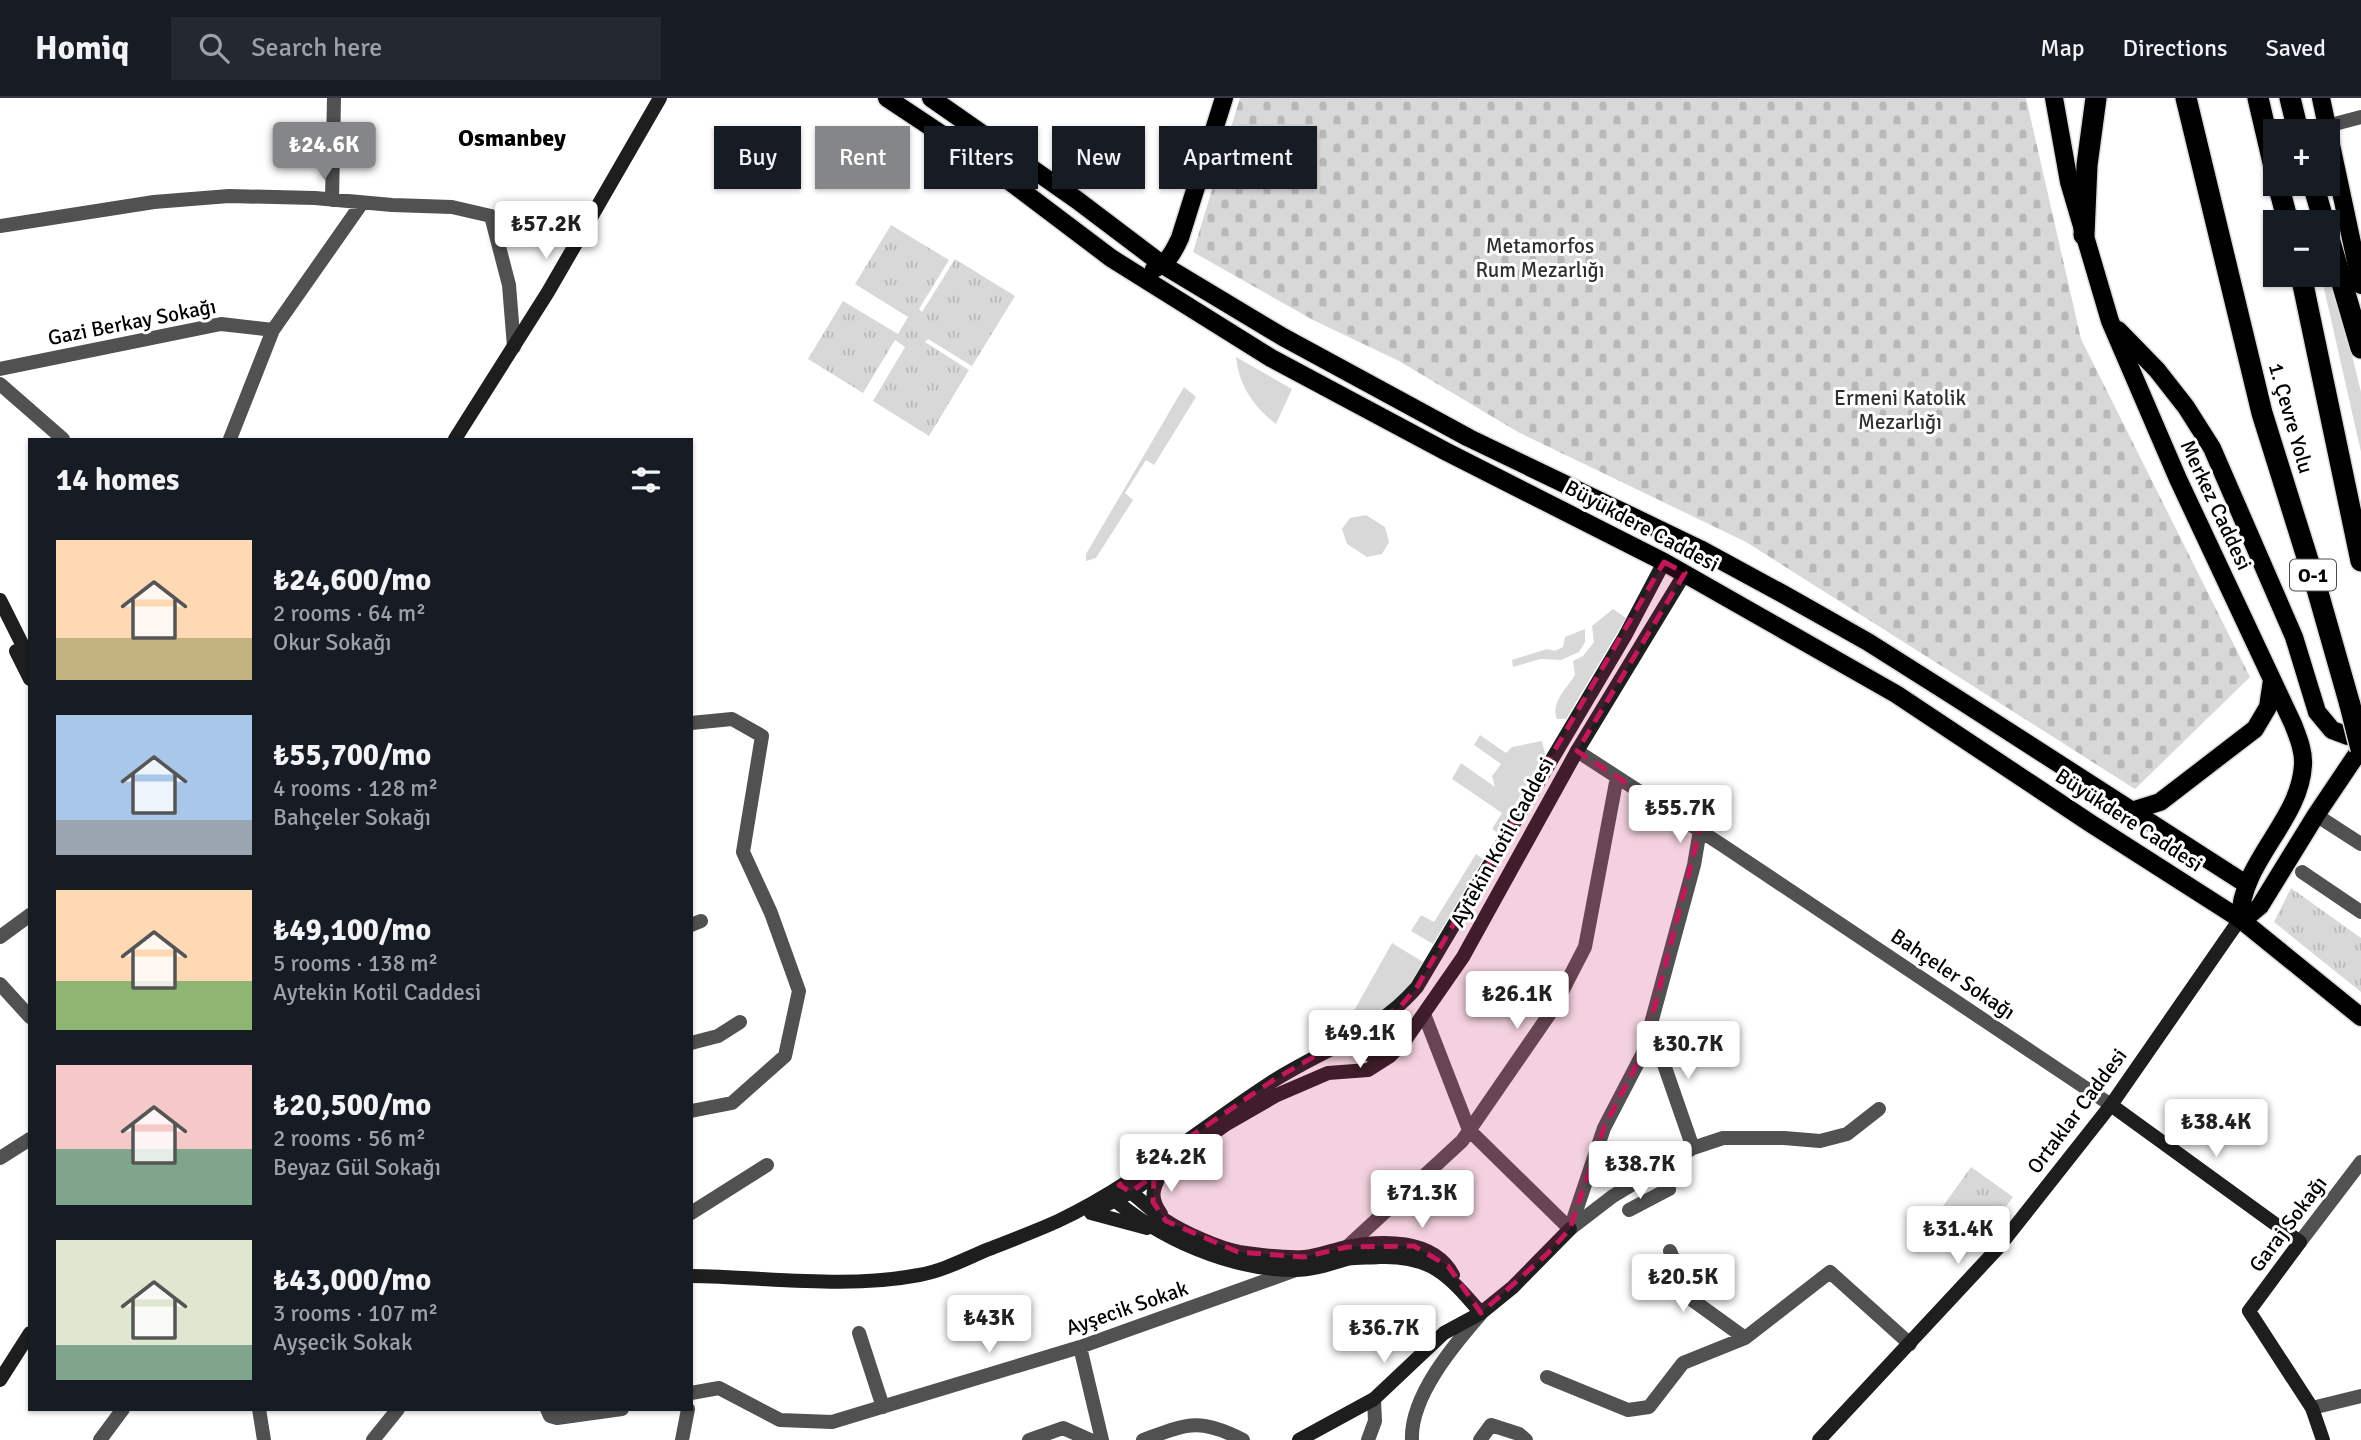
<!DOCTYPE html>
<html lang="en">
<head>
<meta charset="utf-8">
<style>
  :root { --surface:#171b24; --page:#242831; --text:#f1f3f6; --muted:#9ea1a6; --line:#363941; --accent:#858687 }
  body { margin:0; font-family:Signika,sans-serif; background:var(--page); color:var(--text); height:100vh; display:flex; flex-direction:column; font-size:26px; white-space:nowrap }
  * { box-sizing:border-box; margin:0 }
  p { font-size:23px; color:var(--muted) }
  .icon { flex:none; width:38px; height:38px; fill:none; stroke:currentColor; stroke-width:2; stroke-linecap:round; stroke-linejoin:round }
  .map { position:relative; flex:1; overflow:hidden }
  .drawer { position:absolute; left:28px; top:340px; width:665px; height:973px; display:flex; flex-direction:column; background:var(--surface); border-radius:0px; box-shadow:0 2px 5px #0004 }
  .drawer>* { flex:none }
  .top-card { position:absolute; left:714px; top:28px; width:665px; height:63px; display:flex; gap:14px }
  .buttons { position:absolute; left:2263px; top:21px; display:grid; gap:14px }
  .buttons a { display:grid; place-items:center; width:77px; height:77px; border-radius:0px; background:var(--surface); box-shadow:0 2px 5px #0004; font-size:35px }
  .price { position:absolute; translate:-50% -60px; padding:0 16px; border-radius:7px; background:#fff; color:#222; font-size:23px; line-height:46px; filter:drop-shadow(0 2px 4px #0008) }
  .price::after { content:''; position:absolute; left:50%; top:42px; width:21px; height:16px; margin-left:-10px; background:inherit; clip-path:polygon(0 0,100% 0,50% 100%) }
  .price.selected { background:var(--accent); color:#fff }
  ul { padding:0; list-style:none }
  li { display:flex; align-items:center; gap:21px; height:175px; padding:0 28px }
  li span { display:grid; place-items:center; flex:none; width:196px; height:140px; border-radius:0px; color:#555 }
  li>.icon { margin-inline-start:auto }
  span .icon { width:84px; height:84px; fill:#fffc; stroke-width:1 }
  li b { font-size:30px }
  h2 { display:flex; justify-content:space-between; align-items:center; height:84px; padding:0 28px; font-size:30px }
  .pill { padding:0 24px; border-radius:0px; background:var(--surface); box-shadow:0 2px 5px #0004; font-size:24px; line-height:63px }
  .pill.selected { background:var(--accent); color:#fff }
  header { display:flex; align-items:center; gap:42px; box-sizing:border-box; height:98px; padding:0 35px; background:var(--surface); border-bottom:2px solid var(--line) }
  header strong { font-size:33px }
  nav { display:flex; gap:38px; margin-inline-start:auto; font-size:24px }
  .search { width:490px; height:63px; background:var(--page); display:flex; align-items:center; gap:18px; box-sizing:border-box; padding:0 24px; border-radius:0px; color:var(--muted); font-size:26px }
  .map>svg:first-child { display:block }
  .grass { fill:#d8d8d8 }
  .cemetery { fill:url(#cemetery-stones) }
  .park { fill:url(#park-tufts) }
  .lines { fill:none; stroke-linecap:round; stroke-linejoin:round }
  .primary-casing { stroke:#dbdbdb; stroke-width:21 }
  .highway-casing { stroke:#dbdbdb; stroke-width:24 }
  .street { stroke:#515151; stroke-width:14 }
  .secondary { stroke:#1e1e1e; stroke-width:14 }
  .primary { stroke:#000; stroke-width:18 }
  .highway { stroke:#000; stroke-width:21 }
  .highway-bridge-casing { stroke:#dbdbdb; stroke-width:24; stroke-linecap:butt }
  .highway-bridge { stroke:#000; stroke-width:21 }
  .marked { fill:#c2185b; fill-opacity:0.2; stroke:#c2185b; stroke-width:5; stroke-dasharray:14 9; stroke-linejoin:round }
  .labels { text-anchor:middle; stroke-width:6; stroke-linejoin:round; paint-order:stroke }
  .shield { fill:#fff; stroke:#4c4c4c; stroke-width:2 }
  .shield-label { font-size:19px; font-weight:bold; fill:#000 }
  .park-label { font-size:21px; fill:#2f2f2f; stroke:#fff }
  .street-label { font-size:21px; fill:#000; stroke:#fff }
  .quarter-label { font-size:24px; font-weight:bold; fill:#000; stroke:#fff }
</style>
</head>
<body>
<header>
<strong>Homiq</strong>
<div class="search"><svg class="icon" aria-label="search" viewBox="0 0 24 24"><circle cx="10" cy="10" r="6"/><path d="M15 15l6 6"/></svg>Search here</div>
<nav><a>Map</a><a>Directions</a><a>Saved</a></nav>
</header>
<div class="map">
<svg width="2361" height="1342" viewBox="0 0 2361 1342">
  <defs>
    <pattern id="cemetery-stones" width="16" height="16" patternUnits="userSpaceOnUse" patternTransform="scale(1.75)"><rect width="16" height="16" fill="#d8d8d8"/><path d="M2 7V4a2 2 0 0 1 4 0v3zM10 15v-3a2 2 0 0 1 4 0v3z" fill="#b8b8b8"/></pattern>
    <pattern id="park-tufts" width="24" height="20" patternUnits="userSpaceOnUse" patternTransform="scale(1.75)"><rect width="24" height="20" fill="#d8d8d8"/><path d="M3 7l-1-3M5 7V3M7 7l1-3M15 17l-1-3M17 17v-4M19 17l1-3" fill="none" stroke="#b8b8b8"/></pattern>
  </defs>
  <rect width="100%" height="100%" fill="#fff"/>
  <!-- grass -->
  <path class="grass" d="M2328,159L2361,294V354L2321,177H2328Z
    M1236,259L1292,291L1276,326C1254,309 1239,288 1236,259Z
    M1184,289L1196,299L1154,367L1146,362L1125,395L1133,402L1096,460L1086,463V456Z
    M1366,417L1385,429L1389,444L1382,456L1367,459L1347,446L1342,431L1350,420Z
    M1613,511L1626,520L1566,621H1557C1550,605 1567,590 1575,577L1573,563L1583,558L1594,544L1592,528Z
    M1585,531V544L1579,554L1561,562L1540,561L1513,569L1512,562L1547,551L1555,553L1563,549L1565,539Z
    M1480,637L1506,655L1512,649L1542,643L1545,656L1498,735L1492,731L1502,715L1452,681L1461,665L1495,689L1492,678L1501,666L1474,647Z
    M1476,756L1483,761L1433,846L1411,833L1421,817L1434,824Z
    M1392,845L1423,864C1417,873 1412,885 1405,893C1390,910 1364,933 1341,936Z"/>
  <!-- cemetery -->
  <path class="cemetery" d="M1240,0H2026L2081,241L2250,579L2135,691L1746,444L1518,334L1399,263L1313,222L1193,154Z"/>
  <!-- park -->
  <path class="park" d="M891,127L949,162L919,211L922,214L955,161L1015,198L972,268L928,241L925,244L969,272L929,338L873,303L905,249L895,242L863,295L808,261L843,203L898,236L908,219L855,186Z
    M2291,790L2361,840V894L2274,824Z
    M1971,1069L2013,1099L1987,1135L1977,1128L1969,1138L1938,1115Z"/>
  <g class="lines">
    <!-- primary casing -->
    <g class="primary-casing">
      <path id="primary" d="M887,0L988,67L1111,160L1271,260L1445,353L1664,464L1896,596L2090,725L2240,821L2361,919
        M931,0L1077,102L1163,167L1283,239L1469,340L1700,451L1783,496L1868,544L1955,599L2246,786
        M2054,0L2069,84L2110,223L2178,381L2293,626C2298,639 2304,653 2303,667C2300,723 2241,763 2240,821
        M2321,0L2361,187
        M1154,171C1168,165 1174,153 1180,140L1224,0
        M2118,232L2157,272L2186,309L2212,350L2294,539L2317,614L2332,632L2348,638L2361,639
        M2131,713L2160,704L2255,631L2268,609L2272,582
        M2240,821L2247,819L2260,808L2316,717L2361,650"/>
    </g>
    <!-- highway casing -->
    <g class="highway-casing">
      <path id="highway" d="M2186,0L2262,315L2317,491L2350,607
        M2258,0L2275,73
        M2290,0L2298,33
        M2278,86L2288,124
        M2313,86L2324,124
        M2084,137L2087,67L2096,0
        M2328,137L2361,250
        M2301,177L2361,463"/>
    </g>
    <!-- street -->
    <path class="street" d="M2327,28L2361,19
      M332,102L334,0
      M0,128L154,104L229,98L315,100L392,107L452,109L491,118L509,187L514,249
      M0,271L221,226L273,232
      M0,286L63,341
      M230,341L273,232L362,105
      M691,625L732,621L762,638L743,754L771,815L799,893L785,958L732,1005L691,1013
      M1577,653L1722,747L2111,1007
      M2316,717L2361,746
      M2302,774L2361,814
      M691,827L701,823
      M0,839L30,817
      M0,886L30,919
      M1424,916L1469,1032L1570,1131
      M1651,929L1693,1050
      M691,945L718,938L740,924
      M0,1060L30,1041
      M1629,1112L1669,1091L1664,1069
      M691,1115L767,1067
      M1570,1131L1604,1030L1643,955L1694,767L1700,732
      M1570,1131L1613,1098L1693,1050L1723,1040H1784L1820,1043L1847,1036L1879,1011
      M2300,1144L2361,1064
      M1347,1149L1462,1043L1553,911L1585,849L1617,679
      M1670,1153L1691,1201L1745,1240
      M859,1235L883,1309
      M1080,1249L1102,1342
      M1547,1279L1628,1312L1649,1309L1683,1265L1745,1240L1830,1174L1910,1246
      M691,1295L719,1290L780,1322L832,1324L1080,1249L1296,1172
      M2312,1310L2361,1298
      M259,1311L264,1342
      M547,1311L550,1318L557,1320L622,1311
      M100,1342L123,1311
      M373,1342L398,1311
      M682,1342L688,1311
      M1029,1342L1063,1330L1090,1342
      M1143,1342C1187,1326 1199,1319 1243,1342
      M1368,1342L1375,1323L1374,1301
      M1412,1342C1410,1299 1453,1248 1480,1217
      M1480,1342L1491,1327L1519,1336L1526,1342"/>
    <!-- secondary -->
    <path class="secondary" d="M455,341L548,194L660,0
      M0,502L30,562
      M16,553L30,581
      M1357,937L1370,957L1390,958
      M2111,1007L2300,1144L2249,1213L2312,1310L2323,1342
      M1123,1089C1138,1098 1150,1112 1165,1122C1183,1134 1218,1150 1239,1154C1259,1157 1284,1160 1304,1159C1318,1158 1332,1152 1346,1149C1381,1142 1433,1140 1453,1177
      M1110,1098C1159,1141 1230,1172 1295,1172C1313,1172 1330,1166 1347,1161C1357,1159 1369,1160 1379,1159C1432,1157 1449,1178 1481,1215
      M1100,1110L1131,1094L1225,1027L1277,997L1328,975L1368,972L1390,958L1404,944L1463,859L1577,653L1685,475
      M1091,1115L1147,1130
      M1161,1116C1148,1097 1154,1090 1163,1071
      M691,1178C766,1179 845,1191 919,1177C943,1173 967,1160 989,1151C1012,1142 1036,1133 1058,1123C1133,1088 1198,1032 1267,987C1318,953 1376,937 1417,889L1625,538L1664,464
      M0,1282L30,1235
      M1299,1342L1374,1301L1444,1235L1481,1215L1513,1189L1570,1131
      M1819,1342L1998,1150L2111,1007L2240,821"/>
    <!-- primary -->
    <use href="#primary" class="primary"/>
    <!-- highway -->
    <use href="#highway" class="highway"/>
    <!-- highway-bridge casing -->
    <g class="highway-bridge-casing">
      <path id="highway-bridge" d="M2350,607L2361,651"/>
    </g>
    <!-- highway-bridge -->
    <use href="#highway-bridge" class="highway-bridge"/>
  </g>
  <!-- marked area -->
  <path class="marked" d="M1664,464L1685,475L1577,653L1700,732L1643,955L1604,1030L1570,1131L1547,1156L1481,1215L1448,1168L1414,1148L1347,1149L1304,1159L1238,1154L1166,1123L1153,1104L1154,1077L1131,1094L1119,1087L1275,981L1400,909L1417,889Z"/>
  <g class="labels">
    <!-- shield labels -->
    <rect class="shield" x="2290" y="461.5" width="46" height="31" rx="5"/>
    <g class="shield-label">
      <text x="2313" y="484">O-1</text>
    </g>
    <!-- park labels -->
    <g class="park-label">
      <text x="1540" y="155">Metamorfos<tspan x="1540" dy="24">Rum Mezarlığı</tspan></text>
      <text x="1900" y="307">Ermeni Katolik<tspan x="1900" dy="24">Mezarlığı</tspan></text>
    </g>
    <!-- street labels -->
    <g class="street-label">
      <text transform="translate(132 224) rotate(-11)" y="7">Gazi Berkay Sokağı</text>
      <text transform="translate(2291 320) rotate(74)" y="7">1. Çevre Yolu</text>
      <text transform="translate(2216 407) rotate(65)" y="7">Merkez Caddesi</text>
      <text transform="translate(1642 428) rotate(28)" y="7">Büyükdere Caddesi</text>
      <text transform="translate(2129 722) rotate(33)" y="7">Büyükdere Caddesi</text>
      <text transform="translate(1502 744) rotate(-61)" y="7">Aytekin Kotil Caddesi</text>
      <text transform="translate(1953 876) rotate(34)" y="7">Bahçeler Sokağı</text>
      <text transform="translate(2077 1013) rotate(-53)" y="7">Ortaklar Caddesi</text>
      <text transform="translate(2288 1126) rotate(-53)" y="7">Garaj Sokağı</text>
      <text transform="translate(1127 1210) rotate(-19)" y="7">Ayşecik Sokak</text>
    </g>
    <!-- quarter labels -->
    <g class="quarter-label">
      <text x="512" y="48">Osmanbey</text>
    </g>
  </g>
</svg>
<div class="buttons">
<a>+</a>
<a>−</a>
</div>
<b class="price selected" style="left:324px;top:84px">₺24.6K</b>
<b class="price" style="left:546px;top:163px">₺57.2K</b>
<b class="price" style="left:1680px;top:747px">₺55.7K</b>
<b class="price" style="left:1517px;top:933px">₺26.1K</b>
<b class="price" style="left:1360px;top:972px">₺49.1K</b>
<b class="price" style="left:1688px;top:983px">₺30.7K</b>
<b class="price" style="left:2216px;top:1061px">₺38.4K</b>
<b class="price" style="left:1171px;top:1096px">₺24.2K</b>
<b class="price" style="left:1640px;top:1103px">₺38.7K</b>
<b class="price" style="left:1422px;top:1132px">₺71.3K</b>
<b class="price" style="left:1958px;top:1168px">₺31.4K</b>
<b class="price" style="left:1683px;top:1216px">₺20.5K</b>
<b class="price" style="left:989px;top:1257px">₺43K</b>
<b class="price" style="left:1384px;top:1267px">₺36.7K</b>
<div class="top-card">
<a class="pill">Buy</a>
<a class="pill selected">Rent</a>
<a class="pill">Filters</a>
<a class="pill">New</a>
<a class="pill">Apartment</a>
</div>
<section class="drawer">
<h2>14 homes<svg class="icon" aria-label="filters" viewBox="0 0 24 24"><path d="M4 7h16M4 17h16"/><circle cx="9" cy="7" r="2"/><circle cx="15" cy="17" r="2"/></svg></h2>
<ul>
<li><span style="background:linear-gradient(#ffd9b3 70%,#c2b280 0)"><svg class="icon" aria-label="home" viewBox="0 0 24 24"><path d="M3 11l9-7 9 7M6 9v11h12V9"/></svg></span><div><b>₺24,600/mo</b><p>2 rooms · 64 m²</p><p>Okur Sokağı</p></div></li>
<li><span style="background:linear-gradient(#a9c7e8 75%,#9aa5b1 0)"><svg class="icon" aria-label="home" viewBox="0 0 24 24"><path d="M3 11l9-7 9 7M6 9v11h12V9"/></svg></span><div><b>₺55,700/mo</b><p>4 rooms · 128 m²</p><p>Bahçeler Sokağı</p></div></li>
<li><span style="background:linear-gradient(#ffd9b3 65%,#8fb573 0)"><svg class="icon" aria-label="home" viewBox="0 0 24 24"><path d="M3 11l9-7 9 7M6 9v11h12V9"/></svg></span><div><b>₺49,100/mo</b><p>5 rooms · 138 m²</p><p>Aytekin Kotil Caddesi</p></div></li>
<li><span style="background:linear-gradient(#f6c9c9 60%,#7fa58c 0)"><svg class="icon" aria-label="home" viewBox="0 0 24 24"><path d="M3 11l9-7 9 7M6 9v11h12V9"/></svg></span><div><b>₺20,500/mo</b><p>2 rooms · 56 m²</p><p>Beyaz Gül Sokağı</p></div></li>
<li><span style="background:linear-gradient(#dfe7d0 75%,#7fa58c 0)"><svg class="icon" aria-label="home" viewBox="0 0 24 24"><path d="M3 11l9-7 9 7M6 9v11h12V9"/></svg></span><div><b>₺43,000/mo</b><p>3 rooms · 107 m²</p><p>Ayşecik Sokak</p></div></li>
</ul>
</section>
</div>
</body>
</html>
